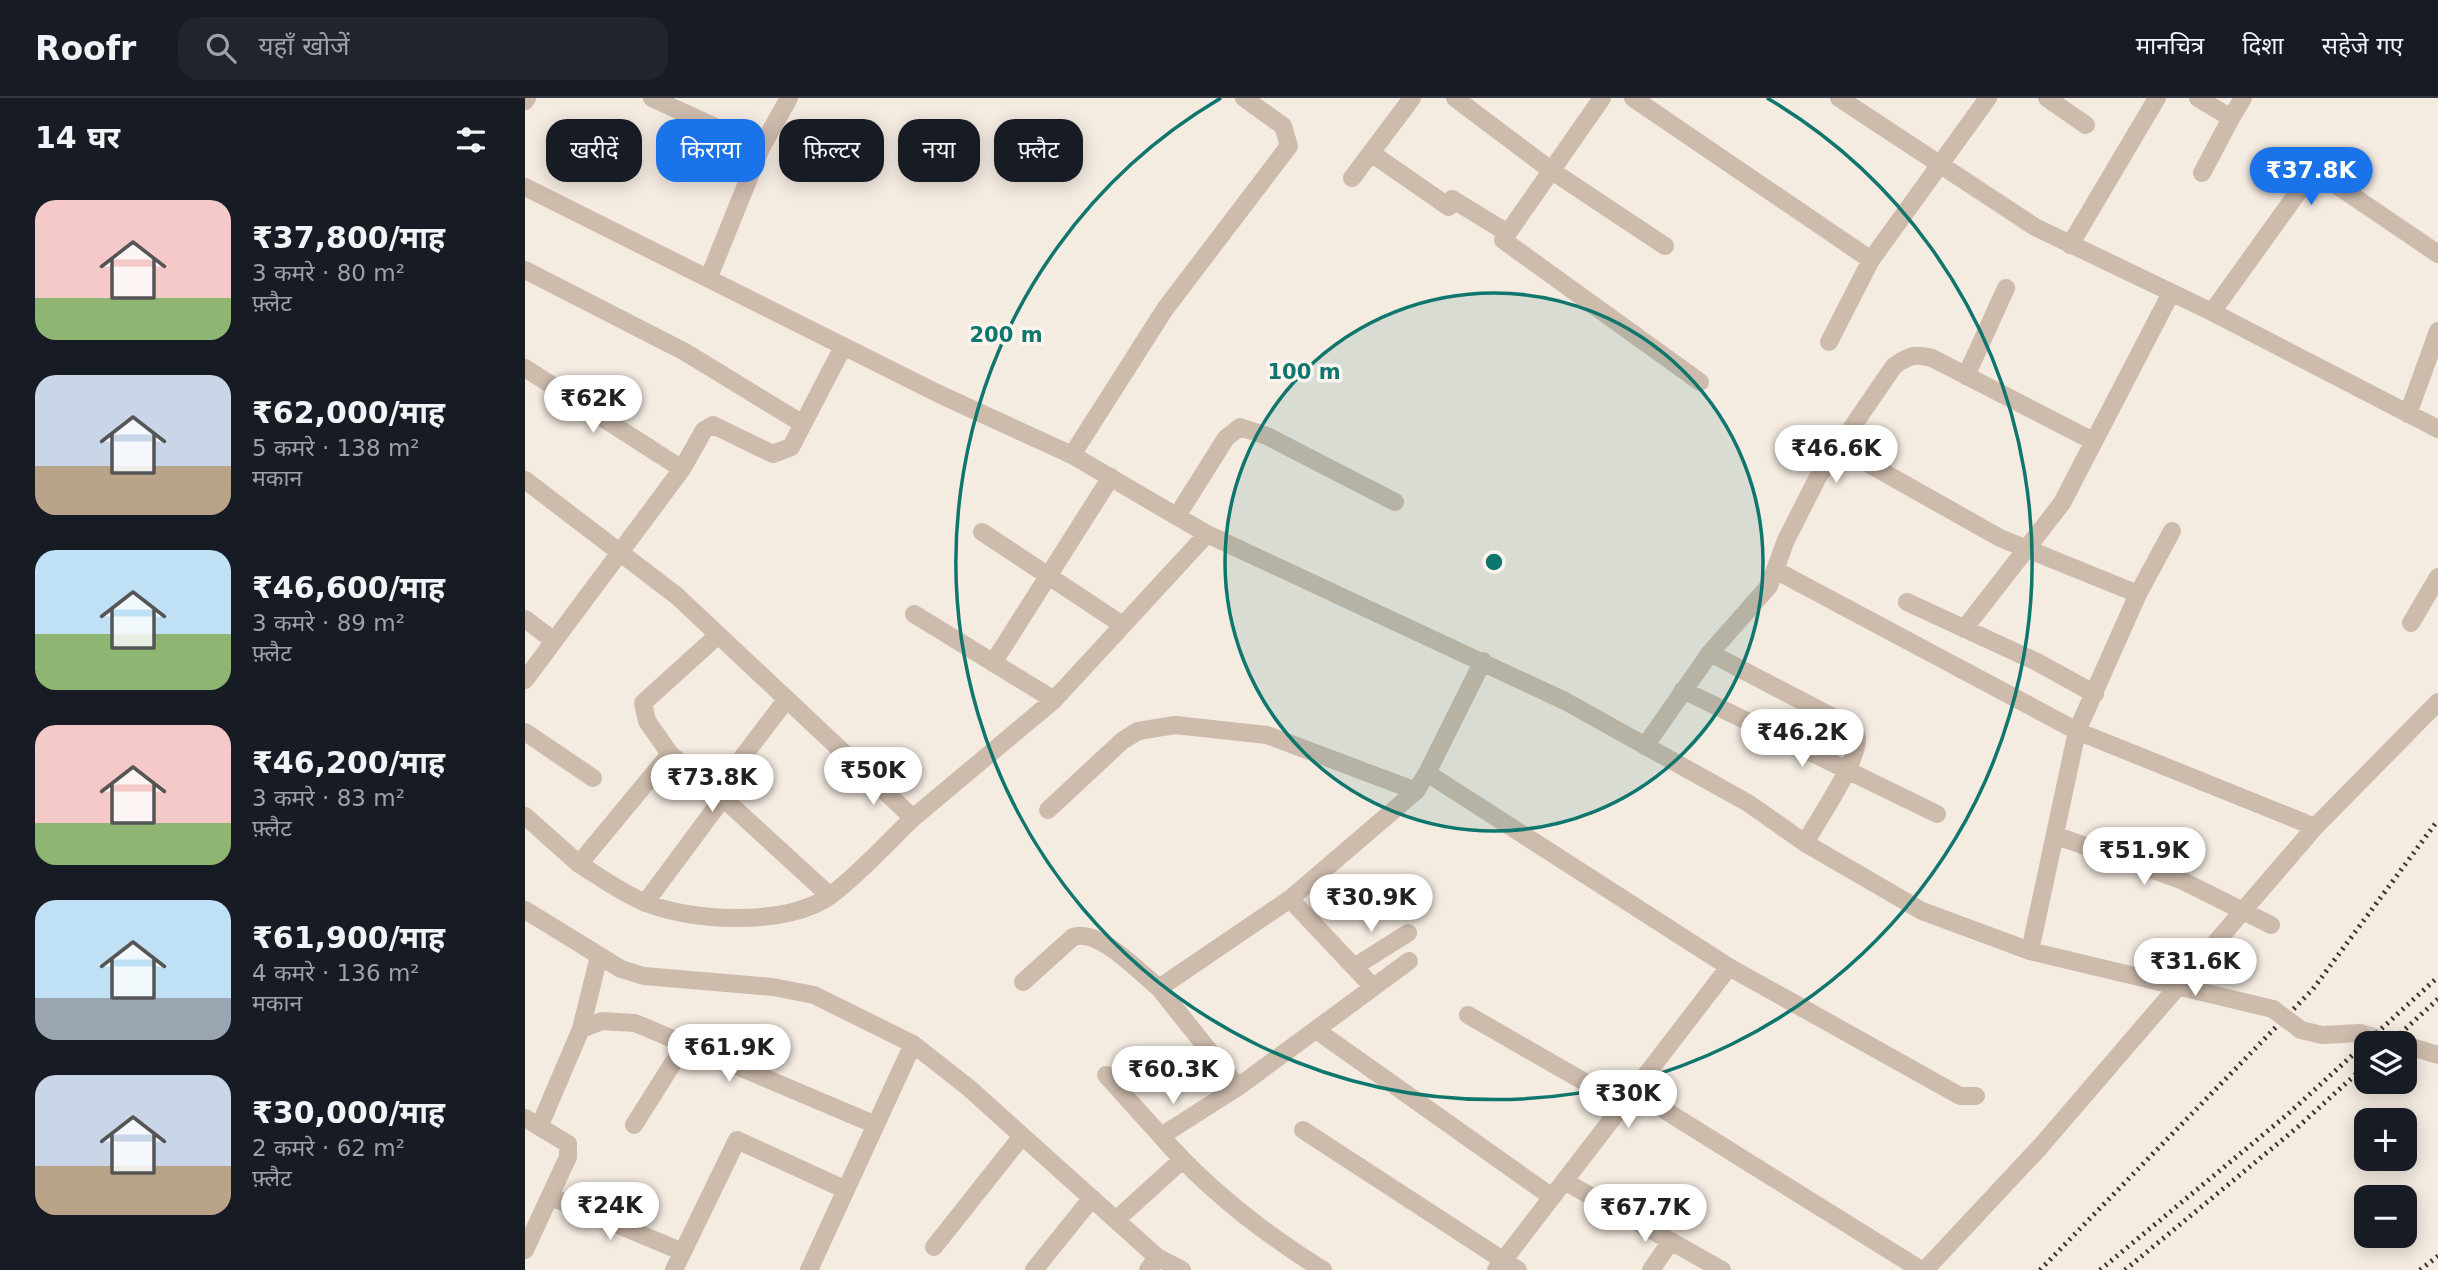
<!DOCTYPE html>
<html lang="hi">
<head>
<meta charset="utf-8">
<style>
  :root { --surface:#171b24; --page:#20242c; --text:#f1f3f6; --muted:#9ea1a6; --line:#363941; --accent:#1a73e8 }
  body { margin:0; font-family:"DejaVu Sans","Noto Sans Devanagari",sans-serif; background:var(--page); color:var(--text); height:100vh; display:flex; flex-direction:column; font-size:26px; white-space:nowrap }
  * { box-sizing:border-box; margin:0 }
  p { font-size:23px; color:var(--muted) }
  .icon { flex:none; width:38px; height:38px; fill:none; stroke:currentColor; stroke-width:2; stroke-linecap:round; stroke-linejoin:round }
  .map { position:relative; flex:1; overflow:hidden }
  .side { display:flex; flex-direction:column; background:var(--surface); width:525px }
  .side>* { flex:none }
  .guide { position:absolute; left:21px; top:21px; width:665px; height:63px; display:flex; gap:14px }
  .buttons { position:absolute; left:1829px; top:933px; display:grid; gap:14px }
  .buttons a { display:grid; place-items:center; width:63px; height:63px; border-radius:14px; background:var(--surface); box-shadow:0 4px 18px #0003; font-size:35px }
  .price { position:absolute; translate:-50% -60px; padding:0 16px; border-radius:24px; background:#fff; color:#222; font-size:23px; line-height:46px; filter:drop-shadow(0 2px 4px #0008) }
  .price::after { content:''; position:absolute; left:50%; top:42px; width:21px; height:16px; margin-left:-10px; background:inherit; clip-path:polygon(0 0,100% 0,50% 100%) }
  .price.on { background:var(--accent); color:#fff }
  ul { padding:0; list-style:none }
  li { display:flex; align-items:center; gap:21px; height:175px; padding:0 35px }
  li span { display:grid; place-items:center; flex:none; width:196px; height:140px; border-radius:21px; color:#555 }
  li>.icon { margin-inline-start:auto }
  span .icon { width:84px; height:84px; fill:#fffc; stroke-width:1 }
  li b { font-size:30px }
  h2 { display:flex; justify-content:space-between; align-items:center; height:84px; padding:0 35px; font-size:30px }
  .pill { padding:0 24px; border-radius:21px; background:var(--surface); box-shadow:0 4px 18px #0003; font-size:24px; line-height:63px }
  .pill.on { background:var(--accent); color:#fff }
  header { display:flex; align-items:center; gap:42px; box-sizing:border-box; height:98px; padding:0 35px; background:var(--surface); border-bottom:2px solid var(--line) }
  header strong { font-size:33px }
  nav { display:flex; gap:38px; margin-inline-start:auto; font-size:24px }
  .search { width:490px; height:63px; background:var(--page); display:flex; align-items:center; gap:18px; box-sizing:border-box; padding:0 24px; border-radius:21px; color:var(--muted); font-size:26px }
  main { display:flex; flex:1; min-height:0 }
  .map>svg:first-child { display:block }
  .lines { fill:none; stroke-linecap:round; stroke-linejoin:round }
  .minor-tunnel { stroke:#cfc6bd; stroke-width:18; stroke-dasharray:18 9; stroke-linecap:butt }
  .minor { stroke:#cdbbac; stroke-width:18 }
  .rail { stroke:#3b302b; stroke-width:5; stroke-dasharray:2 5; stroke-linecap:butt }
  .minor-bridge { stroke:#cdbbac; stroke-width:18 }
  .ring { fill:none; stroke:#0f766e; stroke-width:3.5 }
  .centre { fill:#0f766e; stroke:#fbf5ee; stroke-width:3.5 }
  .ring-label { font-size:21px; text-anchor:middle; font-weight:bold; fill:#0f766e; stroke:#fbf5ee; stroke-width:7; stroke-linejoin:round; paint-order:stroke }
</style>
</head>
<body>
<header>
<strong>Roofr</strong>
<div class="search"><svg class="icon" aria-label="search" viewBox="0 0 24 24"><circle cx="10" cy="10" r="6"/><path d="M15 15l6 6"/></svg>यहाँ खोजें</div>
<nav><a>मानचित्र</a><a>दिशा</a><a>सहेजे गए</a></nav>
</header>
<main>
<section class="side">
<h2>14 घर<svg class="icon" aria-label="filters" viewBox="0 0 24 24"><path d="M4 7h16M4 17h16"/><circle cx="9" cy="7" r="2"/><circle cx="15" cy="17" r="2"/></svg></h2>
<ul>
<li><span style="background:linear-gradient(#f6c9c9 70%,#8fb573 0)"><svg class="icon" aria-label="home" viewBox="0 0 24 24"><path d="M3 11l9-7 9 7M6 9v11h12V9"/></svg></span><div><b>₹37,800/माह</b><p>3 कमरे · 80 m²</p><p>फ़्लैट</p></div></li>
<li><span style="background:linear-gradient(#c9d6e8 65%,#b9a48a 0)"><svg class="icon" aria-label="home" viewBox="0 0 24 24"><path d="M3 11l9-7 9 7M6 9v11h12V9"/></svg></span><div><b>₹62,000/माह</b><p>5 कमरे · 138 m²</p><p>मकान</p></div></li>
<li><span style="background:linear-gradient(#bfe0f5 60%,#8fb573 0)"><svg class="icon" aria-label="home" viewBox="0 0 24 24"><path d="M3 11l9-7 9 7M6 9v11h12V9"/></svg></span><div><b>₹46,600/माह</b><p>3 कमरे · 89 m²</p><p>फ़्लैट</p></div></li>
<li><span style="background:linear-gradient(#f6c9c9 70%,#8fb573 0)"><svg class="icon" aria-label="home" viewBox="0 0 24 24"><path d="M3 11l9-7 9 7M6 9v11h12V9"/></svg></span><div><b>₹46,200/माह</b><p>3 कमरे · 83 m²</p><p>फ़्लैट</p></div></li>
<li><span style="background:linear-gradient(#bfe0f5 70%,#9aa5b1 0)"><svg class="icon" aria-label="home" viewBox="0 0 24 24"><path d="M3 11l9-7 9 7M6 9v11h12V9"/></svg></span><div><b>₹61,900/माह</b><p>4 कमरे · 136 m²</p><p>मकान</p></div></li>
<li><span style="background:linear-gradient(#c9d6e8 65%,#b9a48a 0)"><svg class="icon" aria-label="home" viewBox="0 0 24 24"><path d="M3 11l9-7 9 7M6 9v11h12V9"/></svg></span><div><b>₹30,000/माह</b><p>2 कमरे · 62 m²</p><p>फ़्लैट</p></div></li>
</ul>
</section>
<div class="map">
<svg width="1913" height="1172" viewBox="0 0 1913 1172">
  <rect width="100%" height="100%" fill="#f4ebe1"/>
  <g class="lines">
    <!-- minor-tunnel -->
    <path class="minor-tunnel" d="M1835,935L1871,945"/>
    <!-- minor -->
    <path class="minor" d="M127,0L236,50
      M930,0L1027,73L1140,148
      M1077,0L978,142L1175,284
      M1108,0L1346,162
      M1314,0L1510,129L1687,214L1913,331
      M1522,0L1561,27
      M1673,0L1706,20L1718,0
      M0,3L2,0
      M846,55L924,109
      M1677,75L1706,20
      M827,80L887,0
      M0,89L414,296L547,357L682,436L1040,603L1223,705L1280,745L1397,813L1505,853L1748,911
      M927,101L981,134
      M1545,147L1632,0
      M0,172L160,254L278,326
      M184,179L236,50L264,0
      M1687,214L1779,86L1790,79L1807,84L1913,156
      M1304,244L1346,162L1463,0
      M0,270L157,371
      M1441,278L1481,190
      M1883,316L1913,233
      M1312,348L1475,440L1613,496
      M547,357L640,211L764,48L758,28L719,0
      M0,382L152,498L388,720L529,602L682,436
      M652,418L701,340L715,329L742,338L870,404
      M457,434L596,526
      M1252,473L1552,633L1790,729
      M1382,504L1512,564L1570,596
      M389,516L529,602
      M0,521L28,542
      M1886,525L1913,479
      M1439,531L1537,405L1646,195
      M192,538L118,605L122,623L145,656L198,700L305,798
      M1185,555L1321,626C1326,630 1333,635 1332,643C1330,668 1293,722 1280,745
      M958,563L902,675L1204,869L1435,998H1451
      M468,565L586,379
      M0,582L157,371L179,332L188,327L248,356L266,349L318,249
      M1158,592L1412,716
      M0,634L68,680
      M1120,648L1185,555L1244,488L1261,442L1293,379L1369,268C1383,258 1390,255 1407,260L1568,343
      M191,694L261,602
      M523,712L597,643L613,633L650,627L742,637L891,693
      M0,718L54,766L145,656
      M1532,738L1656,782L1746,827
      M54,766C75,779 97,795 119,804C165,824 264,829 306,797C335,775 361,746 388,720
      M765,801L848,889
      M120,805L198,700
      M0,812L96,871L119,878L248,889L289,897L388,946L444,990L632,1159L623,1172
      M1505,853L1552,633L1613,496L1647,433
      M829,869L883,835
      M498,884L548,839C574,830 614,874 634,890
      M943,917L1098,1006
      M56,931L77,923L110,925L351,1027
      M791,932L1027,1099
      M1776,932L1797,937L1835,935
      M1880,947L1913,957
      M581,977L636,1038
      M713,989L634,890L765,801L891,693L902,675
      M1109,993L1396,1172
      M0,1020L43,1046V1059L0,1152
      M15,1027L56,931L74,858
      M109,1027L160,946
      M778,1032L993,1172
      M1039,1083L1197,1172
      M26,1099L158,1154
      M591,1122L657,1062
      M409,1149L497,1038
      M632,1159L657,1172
      M149,1172L212,1042L321,1092
      M284,1172L388,946
      M509,1172L567,1100
      M798,1172C740,1136 681,1090 636,1038L713,989L884,863
      M971,1172L1204,869
      M1126,1172L1146,1143
      M1400,1172L1515,1049L1790,729L1913,604"/>
    <!-- rail -->
    <path class="rail" d="M1865,945L1913,901
      M1515,1172L1788,891L1913,722
      M1575,1172L1763,1016L1913,879
      M1600,1172L1774,1028L1841,967
      M1895,1172L1913,1158"/>
    <!-- minor-bridge -->
    <path class="minor-bridge" d="M1748,911L1776,932"/>
  </g>
  <!-- distance rings -->
  <circle cx="969" cy="464" r="269" fill="#0f766e" fill-opacity=".12"/>
  <g class="ring">
    <circle cx="969" cy="464" r="269"/>
    <path d="M1242 0A538 538 0 1 1 696 0"/>
  </g>
  <circle cx="969" cy="464" r="10" class="centre"/>
  <g class="ring-label">
    <text x="481" y="244">200 m</text>
    <text x="779" y="281">100 m</text>
  </g>
</svg>
<div class="buttons">
<a><svg class="icon" aria-label="layers" viewBox="0 0 24 24"><path d="M12 4l9 5-9 5-9-5zM3 14l9 5 9-5"/></svg></a>
<a>+</a>
<a>−</a>
</div>
<b class="price on" style="left:1786px;top:109px">₹37.8K</b>
<b class="price" style="left:68px;top:337px">₹62K</b>
<b class="price" style="left:1311px;top:387px">₹46.6K</b>
<b class="price" style="left:1277px;top:671px">₹46.2K</b>
<b class="price" style="left:348px;top:709px">₹50K</b>
<b class="price" style="left:187px;top:716px">₹73.8K</b>
<b class="price" style="left:1619px;top:789px">₹51.9K</b>
<b class="price" style="left:846px;top:836px">₹30.9K</b>
<b class="price" style="left:1670px;top:900px">₹31.6K</b>
<b class="price" style="left:204px;top:986px">₹61.9K</b>
<b class="price" style="left:648px;top:1008px">₹60.3K</b>
<b class="price" style="left:1103px;top:1032px">₹30K</b>
<b class="price" style="left:85px;top:1144px">₹24K</b>
<b class="price" style="left:1120px;top:1146px">₹67.7K</b>
<div class="guide">
<a class="pill">खरीदें</a>
<a class="pill on">किराया</a>
<a class="pill">फ़िल्टर</a>
<a class="pill">नया</a>
<a class="pill">फ़्लैट</a>
</div>
</div>
</main>
</body>
</html>
